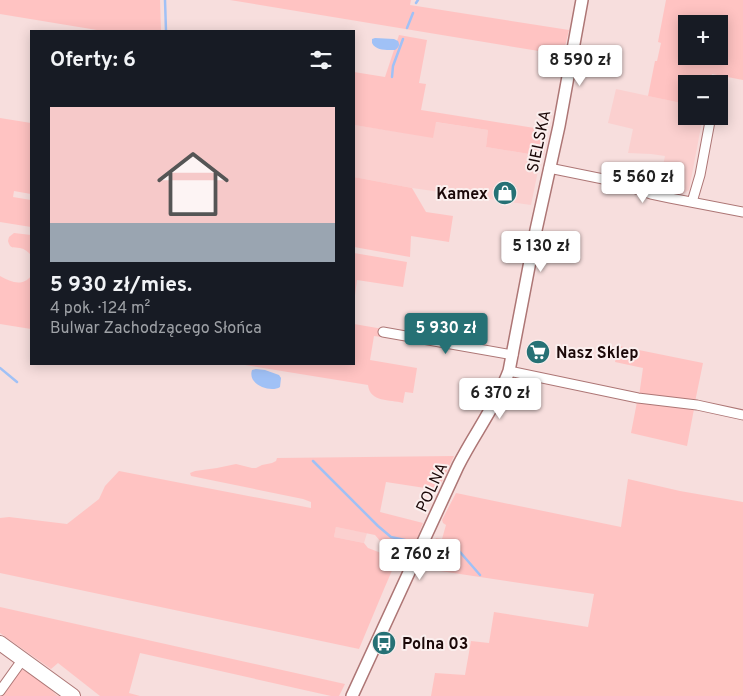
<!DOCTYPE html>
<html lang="pl">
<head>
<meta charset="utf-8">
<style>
  :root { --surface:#171b24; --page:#20242c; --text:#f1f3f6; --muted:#9ea1a6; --accent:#267175 }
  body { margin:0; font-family:Overpass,sans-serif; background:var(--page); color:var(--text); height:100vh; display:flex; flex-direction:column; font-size:19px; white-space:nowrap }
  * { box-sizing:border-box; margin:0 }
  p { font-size:16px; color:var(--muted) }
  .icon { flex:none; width:28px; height:28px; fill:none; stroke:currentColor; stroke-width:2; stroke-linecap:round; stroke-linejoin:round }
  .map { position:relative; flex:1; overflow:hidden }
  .sheet { position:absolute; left:30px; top:30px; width:325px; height:335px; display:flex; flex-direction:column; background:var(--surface); border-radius:0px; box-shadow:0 2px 12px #0003 }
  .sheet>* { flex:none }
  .tools { position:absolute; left:678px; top:15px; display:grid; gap:10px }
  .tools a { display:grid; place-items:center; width:50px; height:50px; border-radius:0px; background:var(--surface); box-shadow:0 2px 12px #0003; font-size:25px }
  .price { position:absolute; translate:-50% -42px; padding:0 11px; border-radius:5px; background:#fff; color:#222; font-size:16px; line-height:32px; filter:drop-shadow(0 1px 2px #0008) }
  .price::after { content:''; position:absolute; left:50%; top:30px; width:15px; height:11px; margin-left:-8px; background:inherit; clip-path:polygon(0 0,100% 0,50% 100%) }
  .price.active { background:var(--accent); color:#fff }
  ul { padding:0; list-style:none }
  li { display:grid; align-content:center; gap:10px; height:265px; padding:0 20px }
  li span { display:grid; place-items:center; height:155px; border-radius:0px; color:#555 }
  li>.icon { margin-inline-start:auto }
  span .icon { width:90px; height:90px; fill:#fffc; stroke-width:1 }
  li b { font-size:21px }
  h2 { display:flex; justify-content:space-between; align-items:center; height:60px; padding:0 20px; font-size:21px }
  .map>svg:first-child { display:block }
  .built { fill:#fbd0cf }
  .green { fill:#ffc3c2; fill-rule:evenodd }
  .water { fill:#a0c1f6 }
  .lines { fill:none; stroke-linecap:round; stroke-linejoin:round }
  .stream { stroke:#a0c1f6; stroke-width:2.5 }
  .minor-casing { stroke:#ad7675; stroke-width:11 }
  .tertiary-casing { stroke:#ad7675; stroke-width:14 }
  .primary-casing { stroke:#ad7675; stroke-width:16 }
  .minor { stroke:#fff; stroke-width:9 }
  .tertiary { stroke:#fff; stroke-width:11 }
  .primary { stroke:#fff; stroke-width:14 }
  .labels { text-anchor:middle; stroke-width:4; stroke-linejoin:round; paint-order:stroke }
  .street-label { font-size:16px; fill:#1b0808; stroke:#fbefee }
  .poi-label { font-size:16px; font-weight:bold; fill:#1b0808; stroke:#fbefee; text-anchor:start }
</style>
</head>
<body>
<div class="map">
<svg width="743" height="696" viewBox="0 0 743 696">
  <rect width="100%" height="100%" fill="#f7dedd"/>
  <!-- built -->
  <path class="built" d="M616,89L686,104V116H703L689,190L681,195L658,189L665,156L651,154L628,153L633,129L608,123Z
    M435,122L488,130L486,147L541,156L531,205L412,188L354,177V125L432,137Z
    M336,527L367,533L364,543L334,537Z"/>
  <!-- green -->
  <path class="green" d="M0,0H160L161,31H103L0,14Z
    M230,0H411L410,5L569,30L563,55Z
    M666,0H743V80L712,74L710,84H686V104L648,96L655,61H657L661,43L658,42ZM686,24H719V56H686Z
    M399,35L427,40L419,83L426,84L421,110L547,130L544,155L541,156L486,147L488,130L436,122L433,138L354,125V72L385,77Z
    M0,118L31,123V194L14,191L13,197L31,200V227L0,222Z
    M354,177L412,188L426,212L453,216L449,242L411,236L410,257L354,247Z
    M14,233L31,235V255C28,252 25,249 20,248C13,247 10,249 8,241L9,237Z
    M354,253L407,262L403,287L357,280L354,303Z
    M0,276C11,282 22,287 31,276V329L0,324Z
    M354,324L383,329L381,337L374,336L370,360L417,368L413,393L405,392L403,403C390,399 370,403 368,385L239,364H354Z
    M619,346L703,363L695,402L639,396L643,368L615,362Z
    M637,402L694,409L687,446L631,433Z
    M454,456L438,490L386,482L380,512L423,523L414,546L411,549C394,550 385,548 375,535L336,527L334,537L364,543L368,548L397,559L384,589L359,649L0,573V518L9,517L67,524L99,499L105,486L119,471L311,508V502L303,499L191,476L190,473L195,471L217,468L236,464L252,468H256L262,465L272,463L276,461L277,458Z
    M628,479L680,491L743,502V696H431L435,673L465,675L471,641L489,643L494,612L588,627L594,594L420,568L428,547L430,548L436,538L442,539L446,525L443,523L442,520L456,493L621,527Z
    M0,607L345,684L339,696H331L140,653L129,693L140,696H100L58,663L51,669L0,633Z
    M18,669C31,670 48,688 58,696H1Z"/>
  <!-- water -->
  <path class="water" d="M375,38L394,39L398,41C400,45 399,47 395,50C387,50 376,51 372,43V39Z
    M256,369L265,370L279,375L281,378L280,387C271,393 247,385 252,370Z"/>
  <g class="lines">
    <!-- stream -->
    <path class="stream" d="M165,0L166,31
      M416,3L418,0
      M407,28L413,13
      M392,77L393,66L403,39
      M0,368L17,382
      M313,461L378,526L391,537L414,542
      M431,546L460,552L480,575"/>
    <!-- minor casing -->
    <g class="minor-casing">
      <path id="minor" d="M549,168L613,181L651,194L670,198L743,212
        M692,202L700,175L711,116
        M383,332L513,355
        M509,371L638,398L697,405L743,415
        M0,691L23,659"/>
    </g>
    <!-- tertiary casing -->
    <g class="tertiary-casing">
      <path id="tertiary" d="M352,696L458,466C474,434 496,406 509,371L536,230L559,126L582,0"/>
    </g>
    <!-- primary casing -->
    <g class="primary-casing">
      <path id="primary" d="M0,643L73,696"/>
    </g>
    <!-- minor -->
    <use href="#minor" class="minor"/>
    <!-- tertiary -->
    <use href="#tertiary" class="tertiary"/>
    <!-- primary -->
    <use href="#primary" class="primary"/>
  </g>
  <!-- icons -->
  <defs>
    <g id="shop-disc" transform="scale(1.25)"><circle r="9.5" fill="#267175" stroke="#fbefee"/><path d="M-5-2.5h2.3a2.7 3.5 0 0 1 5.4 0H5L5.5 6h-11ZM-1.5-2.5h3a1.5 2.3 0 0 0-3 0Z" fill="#fff"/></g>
    <g id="supermarket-disc" transform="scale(1.25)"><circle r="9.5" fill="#267175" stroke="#fbefee"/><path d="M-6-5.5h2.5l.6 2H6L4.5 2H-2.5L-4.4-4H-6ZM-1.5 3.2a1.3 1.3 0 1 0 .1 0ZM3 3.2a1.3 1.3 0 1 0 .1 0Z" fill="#fff"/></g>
    <g id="bus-disc" transform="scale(1.25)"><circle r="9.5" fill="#267175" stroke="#fbefee"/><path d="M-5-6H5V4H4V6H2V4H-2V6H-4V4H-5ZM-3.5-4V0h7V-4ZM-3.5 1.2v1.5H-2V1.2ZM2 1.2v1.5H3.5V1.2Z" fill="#fff"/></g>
  </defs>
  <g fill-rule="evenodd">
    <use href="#shop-disc" x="505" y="193"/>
    <use href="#supermarket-disc" x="538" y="352"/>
    <use href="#bus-disc" x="384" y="643"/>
  </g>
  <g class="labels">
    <!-- street labels -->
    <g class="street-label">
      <text transform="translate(538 141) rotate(-78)" y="6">SIELSKA</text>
      <text transform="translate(431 487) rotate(-65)" y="6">POLNA</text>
    </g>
    <!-- poi labels -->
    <g class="poi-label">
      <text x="488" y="199" text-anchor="end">Kamex</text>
      <text x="556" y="358">Nasz Sklep</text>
      <text x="402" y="649">Polna 03</text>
    </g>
  </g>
</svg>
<div class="tools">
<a>+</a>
<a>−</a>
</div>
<b class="price" style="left:580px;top:87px">8 590 zł</b>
<b class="price" style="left:643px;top:204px">5 560 zł</b>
<b class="price" style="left:541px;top:273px">5 130 zł</b>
<b class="price active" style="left:446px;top:355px">5 930 zł</b>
<b class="price" style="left:500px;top:420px">6 370 zł</b>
<b class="price" style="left:420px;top:581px">2 760 zł</b>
<section class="sheet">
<h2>Oferty: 6<svg class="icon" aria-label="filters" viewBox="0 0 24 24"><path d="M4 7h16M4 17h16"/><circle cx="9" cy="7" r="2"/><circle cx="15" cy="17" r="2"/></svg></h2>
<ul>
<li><span style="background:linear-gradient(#f6c9c9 75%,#9aa5b1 0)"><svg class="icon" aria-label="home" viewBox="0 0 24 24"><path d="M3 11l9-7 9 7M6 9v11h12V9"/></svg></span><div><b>5 930 zł/mies.</b><p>4 pok. · 124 m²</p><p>Bulwar Zachodzącego Słońca</p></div></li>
</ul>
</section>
</div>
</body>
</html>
